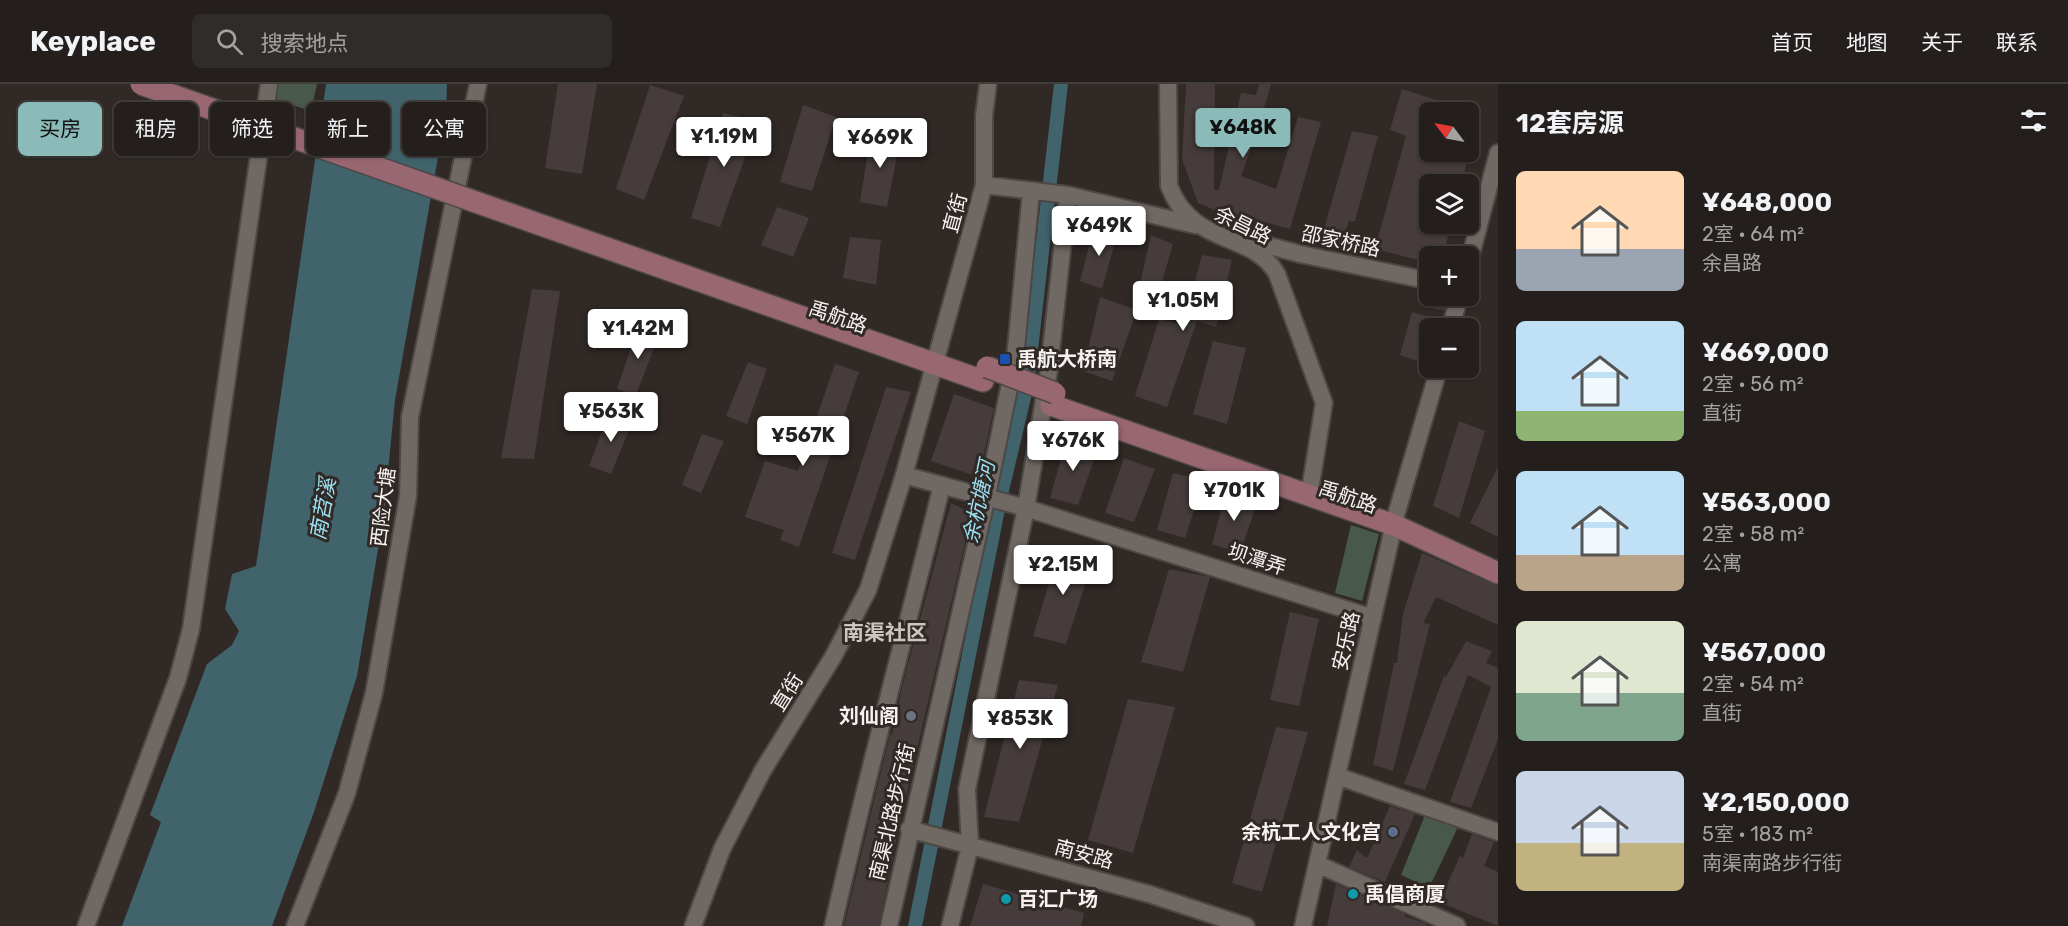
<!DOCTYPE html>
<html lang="zh">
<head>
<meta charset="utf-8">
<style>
  :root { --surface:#241f1c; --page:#302c29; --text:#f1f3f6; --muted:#a3a2a3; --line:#413d3b; --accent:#8bbbb9 }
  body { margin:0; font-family:Rubik,"Noto Sans SC",sans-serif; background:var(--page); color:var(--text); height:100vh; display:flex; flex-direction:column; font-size:22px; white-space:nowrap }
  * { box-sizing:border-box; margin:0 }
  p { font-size:20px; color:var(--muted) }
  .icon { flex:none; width:33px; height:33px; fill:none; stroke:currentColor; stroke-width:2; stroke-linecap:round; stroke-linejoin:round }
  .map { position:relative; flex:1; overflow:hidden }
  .panel { display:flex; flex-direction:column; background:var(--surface); width:570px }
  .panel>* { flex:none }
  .top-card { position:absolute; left:18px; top:18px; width:570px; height:54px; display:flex; gap:12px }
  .needle { width:39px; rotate:302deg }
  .buttons { position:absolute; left:1419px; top:18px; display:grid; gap:12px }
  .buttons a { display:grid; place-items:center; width:60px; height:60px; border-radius:9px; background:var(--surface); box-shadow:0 2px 4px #0004,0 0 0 2px var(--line); font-size:30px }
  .price { position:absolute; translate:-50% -51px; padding:0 14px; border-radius:6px; background:#fff; color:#222; font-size:20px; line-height:39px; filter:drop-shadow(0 2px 3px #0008) }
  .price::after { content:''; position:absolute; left:50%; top:36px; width:18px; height:14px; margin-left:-9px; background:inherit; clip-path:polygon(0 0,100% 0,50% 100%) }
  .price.selected { background:var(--accent); color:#111 }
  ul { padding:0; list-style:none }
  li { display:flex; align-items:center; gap:18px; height:150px; padding:0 18px }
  li span { display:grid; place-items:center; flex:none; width:168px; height:120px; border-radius:9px; color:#555 }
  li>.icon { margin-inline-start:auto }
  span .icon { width:72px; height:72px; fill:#fffc; stroke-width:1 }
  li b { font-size:26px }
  h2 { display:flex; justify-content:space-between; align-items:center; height:72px; padding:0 18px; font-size:26px }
  .tag { padding:0 21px; border-radius:9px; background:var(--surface); box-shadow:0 2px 4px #0004,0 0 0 2px var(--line); font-size:21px; line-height:54px }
  .tag.selected { background:var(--accent); color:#111 }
  header { display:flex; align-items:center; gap:36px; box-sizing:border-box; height:84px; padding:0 30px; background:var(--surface); border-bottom:2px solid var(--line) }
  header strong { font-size:28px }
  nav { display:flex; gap:33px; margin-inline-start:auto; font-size:21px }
  .search { width:420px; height:54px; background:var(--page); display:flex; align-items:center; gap:15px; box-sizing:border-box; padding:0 21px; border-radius:9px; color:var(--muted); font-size:22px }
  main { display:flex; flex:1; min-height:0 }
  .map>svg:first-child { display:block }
  .green { fill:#48594c }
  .water { fill:#40636c }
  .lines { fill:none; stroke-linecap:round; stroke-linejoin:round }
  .canal { stroke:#40636c; stroke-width:14 }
  .building { fill:#453c3b }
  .minor-casing { stroke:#4d4845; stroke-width:20 }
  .major-casing { stroke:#4d4845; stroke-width:24 }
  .minor { stroke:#6f6863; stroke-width:16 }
  .major { stroke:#996772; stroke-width:21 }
  .major-bridge-casing { stroke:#4d4845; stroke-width:24; stroke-linecap:butt }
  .major-bridge { stroke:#996772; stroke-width:21 }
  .transit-dot { fill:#1a4fb4; stroke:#302926; stroke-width:2 }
  .worship-dot { fill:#6b7280; stroke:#302926; stroke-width:2 }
  .service-dot { fill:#5c6f8a; stroke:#302926; stroke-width:2 }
  .culture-dot { fill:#0f9aa8; stroke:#302926; stroke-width:2 }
  .labels { text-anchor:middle; stroke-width:6; stroke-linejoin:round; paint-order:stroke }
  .street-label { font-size:20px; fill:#f6f2ef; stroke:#302926 }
  .poi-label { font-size:20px; font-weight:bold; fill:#f6f2ef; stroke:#302926; text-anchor:start }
  .water-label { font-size:21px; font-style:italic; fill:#9adef0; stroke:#302926 }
  .neighbourhood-label { font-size:21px; font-weight:bold; fill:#cec5c1; stroke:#302926 }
</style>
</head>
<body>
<header>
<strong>Keyplace</strong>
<div class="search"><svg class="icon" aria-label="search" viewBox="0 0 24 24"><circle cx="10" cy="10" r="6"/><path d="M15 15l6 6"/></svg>搜索地点</div>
<nav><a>首页</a><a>地图</a><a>关于</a><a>联系</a></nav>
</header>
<main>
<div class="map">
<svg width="1498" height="842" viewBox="0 0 1498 842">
  <rect width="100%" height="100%" fill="#302926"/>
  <!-- green -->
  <path class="green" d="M273,0H317L311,27L269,13Z
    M1351,441L1379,450L1362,517L1335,509Z
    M1425,731L1459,741L1429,804L1401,791Z"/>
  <!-- water -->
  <path class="water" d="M326,0H447L446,28L395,316L384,429L357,592L314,728L272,842H122L161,738L150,731L207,580L232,561L239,547L225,525L232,490L256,482Z"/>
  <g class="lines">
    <!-- canal -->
    <path class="canal" d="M915,842L1000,415L1027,301L1061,0"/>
  </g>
  <!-- building -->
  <path class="building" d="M558,0H597L582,90L545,84Z
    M1186,0H1215L1214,106H1219L1241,9L1256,11L1259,0H1271L1256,52L1241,92L1276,105L1298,33L1321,38L1290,145L1235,130L1234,134L1198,119L1182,75Z
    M650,1L684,12L644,116L616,105Z
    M1402,5L1464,25L1463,28H1430V47L1424,68H1470L1461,100H1430V140H1451L1443,172L1414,175L1375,165L1406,52L1390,46Z
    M803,21L836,33L812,107L780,98Z
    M723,29L758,37L720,143L691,134Z
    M1352,47L1378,52L1355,137H1349L1341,159L1321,155Z
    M871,49L901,51L887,123L860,118Z
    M777,123L809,134L793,173L761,161Z
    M1094,143L1118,147L1102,205L1080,197Z
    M1151,151L1173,160L1155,222L1136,218Z
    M850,153L881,156L876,201L843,194Z
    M1202,171L1232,176L1216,243L1197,237L1167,323L1135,312L1159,235L1183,241Z
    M532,205L560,207L534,375L501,374Z
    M1438,212H1449L1445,226L1433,225Z
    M1100,213L1137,226L1112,297L1083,287Z
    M1412,228L1435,235L1432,244H1430L1423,279L1400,271Z
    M638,243L660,248L636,311L617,305Z
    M1213,257L1246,264L1227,340L1193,330Z
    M748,278L767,285L747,340L726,332Z
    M835,280L859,288L799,463L780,456L784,446L745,433L765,377L798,387Z
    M886,303L911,308L855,476L832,469Z
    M954,310L994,324L979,393L931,377Z
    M609,329L633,336L611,390L589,382Z
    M1459,337L1485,347L1459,434L1433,422Z
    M702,350L724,357L701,409L682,401Z
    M1067,353L1098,365L1078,421L1050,414Z
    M1124,374L1155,385L1134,438L1105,429Z
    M1498,383V453L1470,439Z
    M1173,389L1204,396L1185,454L1157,446Z
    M1226,408L1258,417L1240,469L1212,460Z
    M951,419L972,429L899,743L879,842H844L883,679L890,650L892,651L902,603Z
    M1060,463L1094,473L1066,560L1033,552Z
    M1422,469L1498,502V541L1436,513L1423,539L1430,540L1393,687L1373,681L1394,579H1397L1403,530Z
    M1169,485L1210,493L1183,588L1141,578Z
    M1290,528L1319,535L1299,622L1270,616Z
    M1466,557L1492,567L1486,579L1498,584V655L1471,724L1450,718L1491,603L1468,591L1425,706L1404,700L1444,592L1446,593Z
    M1019,596L1058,601L1019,738L984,733Z
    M1128,615L1175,623L1133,769L1088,756Z
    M1276,643L1308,648L1262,808L1232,799Z
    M1390,722L1415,730L1385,798L1349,783L1357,766L1367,774Z
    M1472,750L1494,758L1484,782L1498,788V842L1439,818L1460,772L1463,774Z
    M983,800L1084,829L1081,842H970Z
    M1336,800L1405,830L1404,832L1427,840L1426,842H1327Z"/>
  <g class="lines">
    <!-- minor casing -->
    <g class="minor-casing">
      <path id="minor" d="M988,0L984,32V101L904,391L1026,424L1373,534
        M1168,0L1169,102C1193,164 1253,147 1277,190L1324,319L1311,400
        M984,101L1068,111L1195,141
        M1240,154L1300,170L1430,197
        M1468,182L1498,69
        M1450,244L1460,212
        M1337,692L1498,748
        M909,745L1149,810L1246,842
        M1317,780L1457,842
        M86,842L178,594L191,545L269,0
        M295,842L347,709L374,609L408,412L410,333L478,0
        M693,842L722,765L763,686L833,573L868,506L904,391
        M833,842C866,694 906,548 942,401
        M889,842L987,412L1015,275L1031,108
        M950,842L970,762L967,705L1026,424L1049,286L1068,111
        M1303,842L1396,431L1439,284"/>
    </g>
    <!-- major casing -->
    <g class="major-casing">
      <path id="major" d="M893,265L983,297
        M1051,321L1394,441L1498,489"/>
    </g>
    <!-- minor -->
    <use href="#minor" class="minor"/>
    <!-- major -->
    <use href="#major" class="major"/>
    <!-- major-bridge casing -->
    <g class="major-bridge-casing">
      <path id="major-bridge" d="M141,0L893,265
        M987,283L1055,309"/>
    </g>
    <!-- major-bridge -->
    <use href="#major-bridge" class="major-bridge"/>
  </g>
  <!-- markers -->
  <rect class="transit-dot" x="999" y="269" width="12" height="12" rx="3"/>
  <circle class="worship-dot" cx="911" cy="632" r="6"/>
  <circle class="service-dot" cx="1393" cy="748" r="6"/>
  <g class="culture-dot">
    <circle cx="1353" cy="810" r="6"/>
    <circle cx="1006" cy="815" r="6"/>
  </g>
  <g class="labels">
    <!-- street labels -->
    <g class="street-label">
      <text transform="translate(955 129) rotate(-75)" y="7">直街</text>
      <text transform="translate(1243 141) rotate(26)" y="7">余昌路</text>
      <text transform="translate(1341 157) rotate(12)" y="7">邵家桥路</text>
      <text transform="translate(838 233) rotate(19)" y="7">禹航路</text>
      <text transform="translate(1348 413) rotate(19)" y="7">禹航路</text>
      <text transform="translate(383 423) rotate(-83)" y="7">西险大塘</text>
      <text transform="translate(1257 475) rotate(18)" y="7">坝潭弄</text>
      <text transform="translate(1346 557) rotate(-77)" y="7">安乐路</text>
      <text transform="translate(787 608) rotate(-58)" y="7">直街</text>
      <text transform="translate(892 728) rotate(-77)" y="7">南渠北路步行街</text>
      <text transform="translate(1084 770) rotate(15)" y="7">南安路</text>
    </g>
    <!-- poi labels -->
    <g class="poi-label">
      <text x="1017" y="282">禹航大桥南</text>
      <text x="899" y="639" text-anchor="end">刘仙阁</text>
      <text x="1381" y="755" text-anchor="end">余杭工人文化宫</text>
      <text x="1365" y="817">禹倡商厦</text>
      <text x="1018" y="822">百汇广场</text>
    </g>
    <!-- water labels -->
    <g class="water-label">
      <text transform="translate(979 418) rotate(-78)" y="7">余杭塘河</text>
      <text transform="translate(323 425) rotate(-80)" y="7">南苕溪</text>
    </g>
    <!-- neighbourhood labels -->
    <g class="neighbourhood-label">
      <text x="885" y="556">南渠社区</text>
    </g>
  </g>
</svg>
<div class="buttons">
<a><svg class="needle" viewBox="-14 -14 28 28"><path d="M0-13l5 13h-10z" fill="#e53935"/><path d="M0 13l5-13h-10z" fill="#a3a2a3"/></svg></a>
<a><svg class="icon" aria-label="layers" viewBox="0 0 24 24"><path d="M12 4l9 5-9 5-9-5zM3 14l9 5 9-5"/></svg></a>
<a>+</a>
<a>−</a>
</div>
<b class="price selected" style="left:1243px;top:75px">¥648K</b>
<b class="price" style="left:724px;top:84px">¥1.19M</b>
<b class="price" style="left:880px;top:85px">¥669K</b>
<b class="price" style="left:1099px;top:173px">¥649K</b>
<b class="price" style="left:1183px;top:248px">¥1.05M</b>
<b class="price" style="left:638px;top:276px">¥1.42M</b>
<b class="price" style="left:611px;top:359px">¥563K</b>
<b class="price" style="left:803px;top:383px">¥567K</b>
<b class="price" style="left:1073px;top:388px">¥676K</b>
<b class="price" style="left:1234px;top:438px">¥701K</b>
<b class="price" style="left:1063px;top:512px">¥2.15M</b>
<b class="price" style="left:1020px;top:666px">¥853K</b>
<div class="top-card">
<a class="tag selected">买房</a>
<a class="tag">租房</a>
<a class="tag">筛选</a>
<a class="tag">新上</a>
<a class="tag">公寓</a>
</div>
</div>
<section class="panel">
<h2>12套房源<svg class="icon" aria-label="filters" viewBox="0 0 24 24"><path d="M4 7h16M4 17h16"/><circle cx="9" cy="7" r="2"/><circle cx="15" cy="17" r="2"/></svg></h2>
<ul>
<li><span style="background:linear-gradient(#ffd9b3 65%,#9aa5b1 0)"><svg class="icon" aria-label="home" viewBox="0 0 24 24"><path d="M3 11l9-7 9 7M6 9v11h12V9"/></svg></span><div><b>¥648,000</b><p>2室 · 64 m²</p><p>余昌路</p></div></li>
<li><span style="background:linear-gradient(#bfe0f5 75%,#8fb573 0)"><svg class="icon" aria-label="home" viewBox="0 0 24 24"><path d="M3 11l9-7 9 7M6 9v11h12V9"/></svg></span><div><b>¥669,000</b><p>2室 · 56 m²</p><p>直街</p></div></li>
<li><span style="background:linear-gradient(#bfe0f5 70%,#b9a48a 0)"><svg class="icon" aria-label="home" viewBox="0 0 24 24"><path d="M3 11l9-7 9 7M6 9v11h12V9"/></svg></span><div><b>¥563,000</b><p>2室 · 58 m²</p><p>公寓</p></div></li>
<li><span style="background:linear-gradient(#dfe7d0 60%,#7fa58c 0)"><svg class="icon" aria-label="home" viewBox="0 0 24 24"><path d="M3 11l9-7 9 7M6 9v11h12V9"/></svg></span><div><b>¥567,000</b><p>2室 · 54 m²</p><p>直街</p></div></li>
<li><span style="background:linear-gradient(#c9d6e8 60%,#c2b280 0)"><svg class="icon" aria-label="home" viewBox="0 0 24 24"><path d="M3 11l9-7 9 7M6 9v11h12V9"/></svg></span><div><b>¥2,150,000</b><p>5室 · 183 m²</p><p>南渠南路步行街</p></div></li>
</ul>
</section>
</main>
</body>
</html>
